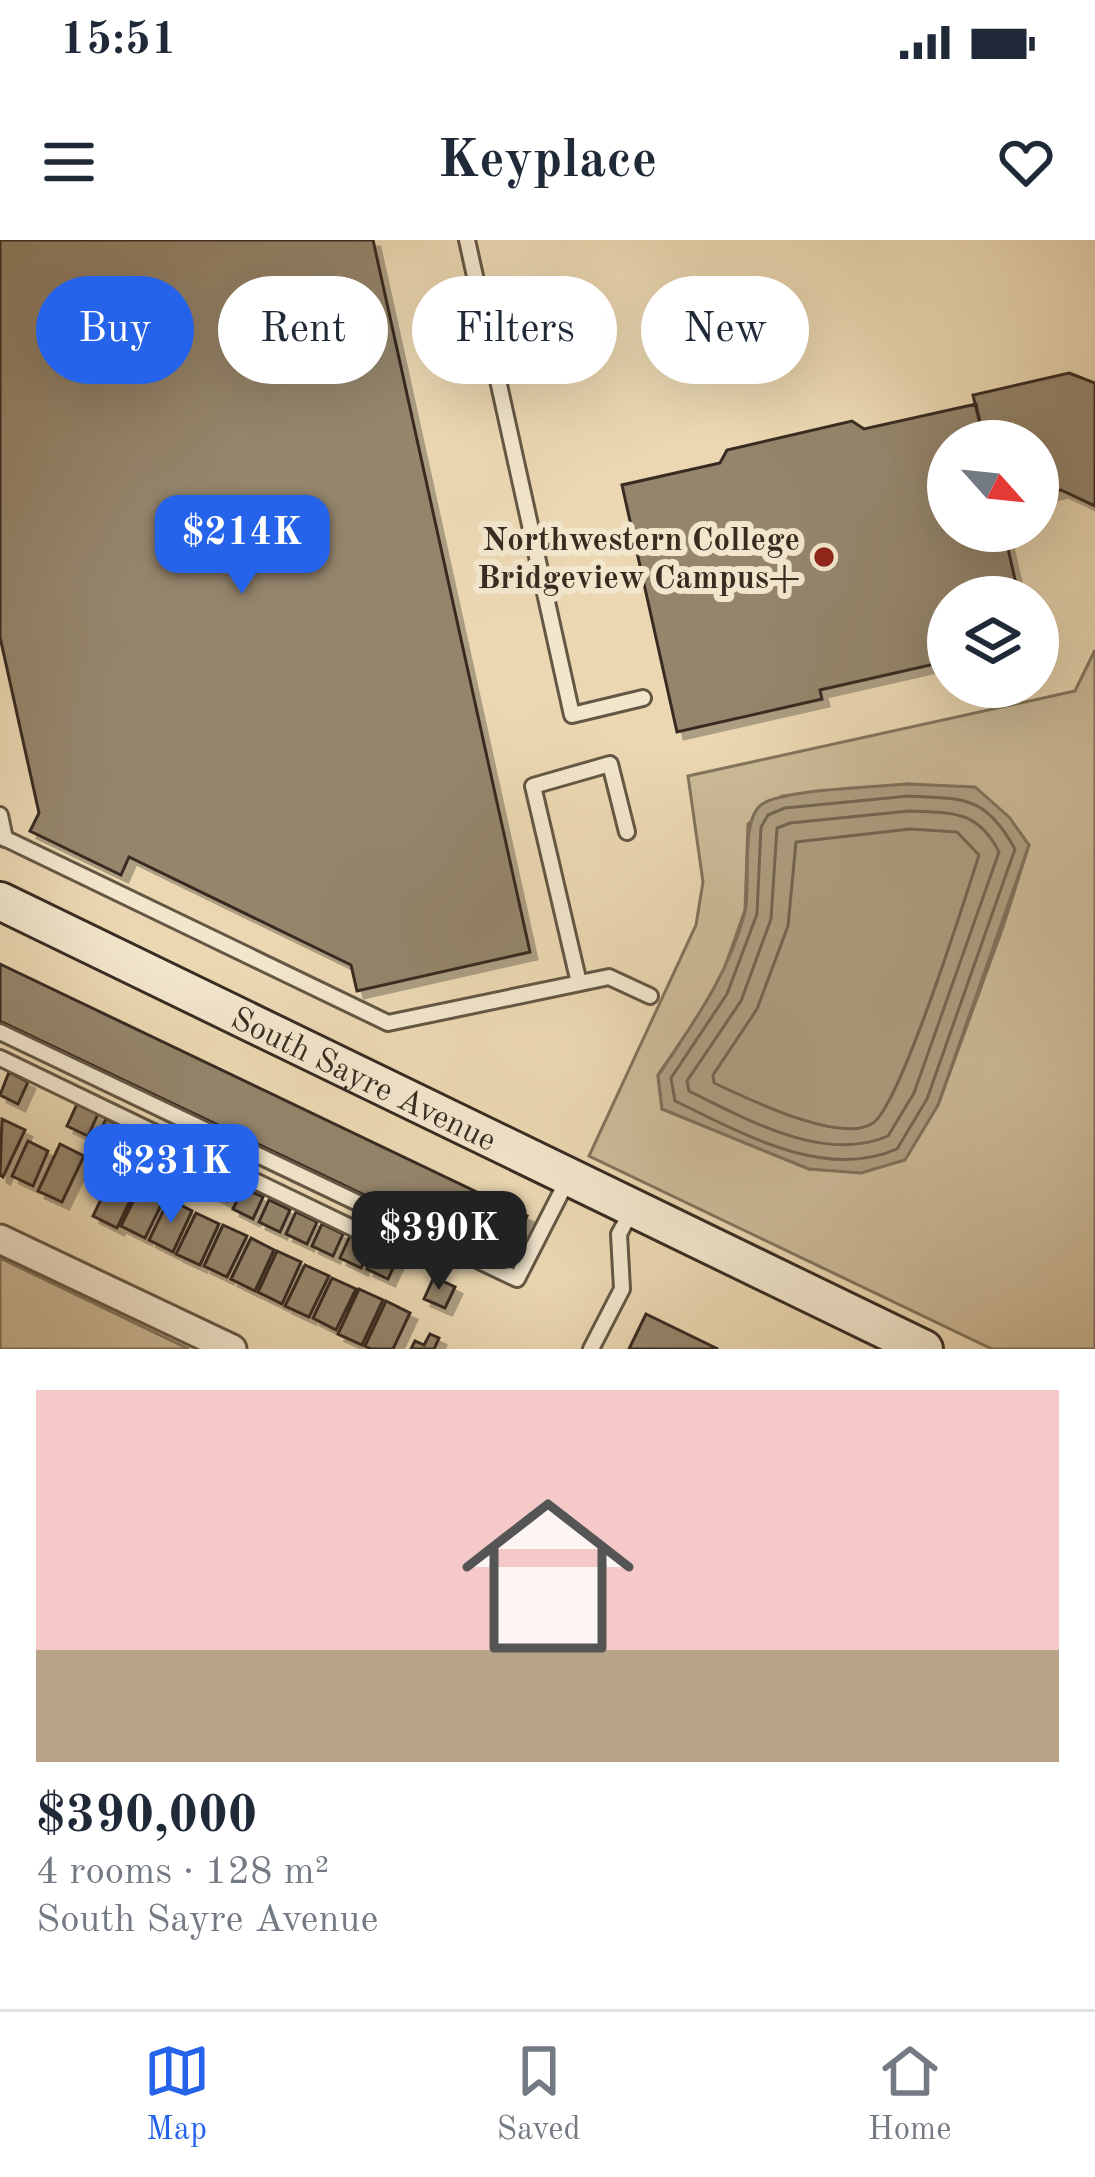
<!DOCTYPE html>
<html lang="en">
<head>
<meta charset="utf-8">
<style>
  :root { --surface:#fff; --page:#f2f2f3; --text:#1f2937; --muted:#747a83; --line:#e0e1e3; --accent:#2563eb }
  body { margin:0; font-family:"Old Standard TT",serif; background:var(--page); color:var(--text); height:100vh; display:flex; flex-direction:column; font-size:45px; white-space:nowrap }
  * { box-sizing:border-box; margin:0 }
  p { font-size:39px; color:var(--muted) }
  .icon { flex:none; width:66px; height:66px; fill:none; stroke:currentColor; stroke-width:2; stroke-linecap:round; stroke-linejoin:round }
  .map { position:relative; height:1109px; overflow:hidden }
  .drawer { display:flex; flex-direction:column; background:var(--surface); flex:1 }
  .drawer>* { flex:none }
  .guide { position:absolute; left:36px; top:36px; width:1023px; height:108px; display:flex; gap:24px }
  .needle { width:78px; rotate:117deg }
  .fabs { position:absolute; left:927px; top:180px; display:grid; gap:24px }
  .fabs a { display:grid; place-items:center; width:132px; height:132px; border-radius:50%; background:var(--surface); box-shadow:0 12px 48px #0002; font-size:60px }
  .price { position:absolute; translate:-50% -102px; padding:0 27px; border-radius:24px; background:var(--accent); color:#fff; font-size:39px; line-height:78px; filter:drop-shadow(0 3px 6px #0008) }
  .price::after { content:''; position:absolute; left:50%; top:72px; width:36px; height:27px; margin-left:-18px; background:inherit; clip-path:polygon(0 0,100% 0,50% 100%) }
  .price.active { background:#222; color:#fff }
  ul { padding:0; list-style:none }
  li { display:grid; align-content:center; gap:24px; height:636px; padding:0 36px }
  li+li { border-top:3px solid var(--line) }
  li span { display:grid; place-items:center; height:372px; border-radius:0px; color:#555 }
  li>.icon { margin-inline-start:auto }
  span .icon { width:216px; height:216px; fill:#fffc; stroke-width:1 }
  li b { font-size:51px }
  .chip { padding:0 42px; border-radius:54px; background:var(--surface); box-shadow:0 12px 48px #0002; font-size:42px; line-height:108px }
  .chip.active { background:var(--accent); color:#fff }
  .status { display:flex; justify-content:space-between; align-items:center; height:84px; padding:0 60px; background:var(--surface); direction:ltr }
  .status svg { height:33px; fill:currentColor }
  header { display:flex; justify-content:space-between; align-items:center; height:156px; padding:0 36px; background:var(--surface); font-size:54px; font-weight:800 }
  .tabs { display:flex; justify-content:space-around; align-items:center; height:168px; border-top:3px solid var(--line); background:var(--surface); font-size:33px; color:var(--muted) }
  .tabs a { display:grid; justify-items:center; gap:6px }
  .tabs .active { color:var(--accent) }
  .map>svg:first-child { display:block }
  .green { fill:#cdbb99; stroke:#82745d; stroke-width:3; fill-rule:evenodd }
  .water { fill:#ae9e81; stroke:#7f705b; stroke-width:3 }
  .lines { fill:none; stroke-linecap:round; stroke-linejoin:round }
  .shore { stroke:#736551; stroke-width:3 }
  .building { fill:#95856c; stroke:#382c21; stroke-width:3; filter:url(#shadow) }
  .lane-casing { stroke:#655745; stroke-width:20 }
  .street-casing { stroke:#655745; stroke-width:33 }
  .secondary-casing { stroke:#382c21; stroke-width:42 }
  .lane { stroke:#f2e6cd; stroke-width:14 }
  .street { stroke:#f2e6cd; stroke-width:27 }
  .secondary { stroke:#f2e6cd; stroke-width:36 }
  .poi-dot { fill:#8f2418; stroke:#f2e6cd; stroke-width:4.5 }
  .labels { text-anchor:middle; stroke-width:12; stroke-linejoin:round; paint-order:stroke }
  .poi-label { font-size:33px; font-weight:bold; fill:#382c21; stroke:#f2e6cd; text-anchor:end }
  .street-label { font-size:33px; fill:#382c21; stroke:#f2e6cd }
</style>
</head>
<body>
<div class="status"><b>15:51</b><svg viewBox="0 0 49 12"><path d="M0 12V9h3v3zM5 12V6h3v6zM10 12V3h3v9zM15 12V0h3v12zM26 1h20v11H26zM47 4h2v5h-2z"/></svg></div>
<header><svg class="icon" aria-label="menu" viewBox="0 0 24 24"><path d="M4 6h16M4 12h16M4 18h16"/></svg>Keyplace<svg class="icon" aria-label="heart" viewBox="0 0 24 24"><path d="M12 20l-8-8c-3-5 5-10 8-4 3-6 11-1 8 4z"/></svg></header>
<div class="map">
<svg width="1095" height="1109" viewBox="0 0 1095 1109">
  <defs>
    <filter id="shadow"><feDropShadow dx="7" dy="7" stdDeviation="0" flood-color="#0004"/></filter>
  </defs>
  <rect width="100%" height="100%" fill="#ebd8b2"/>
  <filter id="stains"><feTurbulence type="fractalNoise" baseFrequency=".00167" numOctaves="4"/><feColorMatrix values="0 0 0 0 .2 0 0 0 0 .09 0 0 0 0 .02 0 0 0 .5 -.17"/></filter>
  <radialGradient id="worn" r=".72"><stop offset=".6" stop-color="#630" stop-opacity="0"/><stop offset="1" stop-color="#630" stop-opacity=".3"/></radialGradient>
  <!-- green -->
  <path class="green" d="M1095,410V1109H992L589,916L696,685L703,642L688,536L1075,451ZM908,544L1029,605L1003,687L938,865L809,929L662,869L658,835L717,749L745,670L748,584L782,556Z
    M0,1018L189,1109H0Z"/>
  <!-- water -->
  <path class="water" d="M908,544L975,547L1009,577L1029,605L938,865L905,920L861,933L809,929L662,869L658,836C693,783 729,734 745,672C751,645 740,581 761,565C781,549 878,547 908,544Z"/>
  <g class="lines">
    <!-- shore -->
    <path class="shore" d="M909,556C964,559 985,555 1015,609L927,859L897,909C824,941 742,893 675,861L671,838L727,754L757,674L761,587L768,575L785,568Z
      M909,571C951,573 977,569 999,612L914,853L888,896C824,924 746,879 689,851L687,841L741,761L771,679L777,588L790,583Z
      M910,589L957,592L979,615C966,656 900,865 873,883C840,905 747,858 714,843L713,835L757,769L788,686L796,602Z"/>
  </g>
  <!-- building -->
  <path class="building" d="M0,0H373L530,712L357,751L351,725L129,617L121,635L30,591L39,573L0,397Z
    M1069,133L1095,143V266L1061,250L1038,256V201H984L973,155Z
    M976,164L984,201H948V291H1004L1019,357H948V430L941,431L939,423L820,450L822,459L677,492L622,245L720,223L727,210L852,181L864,189Z
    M0,724L527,976L505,1022L0,781Z
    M9,832L28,842L18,864L0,855Z
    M77,864L98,874L88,896L67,886Z
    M2,879L25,890L3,937L0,935Z
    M106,879L126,889L116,911L95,901Z
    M131,890L152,900L142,922L121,912Z
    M28,901L48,911L33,946L12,936Z
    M161,903L182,913L172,935L151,925Z
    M60,904L84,916L62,962L38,951Z
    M186,916L207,926L196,948L176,938Z
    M216,929L237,939L227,961L206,951Z
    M115,930L139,942L117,988L93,976Z
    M141,945L165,957L145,998L121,986Z
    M243,948L263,957L253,979L233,969Z
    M169,959L192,971L173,1012L149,1000Z
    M269,960L290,970L280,992L259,982Z
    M296,972L317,982L307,1004L286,994Z
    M196,973L219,984L200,1025L176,1014Z
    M322,984L343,994L333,1016L312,1006Z
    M223,985L247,996L227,1037L204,1026Z
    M350,996L371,1006L361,1028L340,1018Z
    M251,998L274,1010L255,1051L231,1039Z
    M377,1008L398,1017L388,1039L367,1029Z
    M277,1011L301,1022L282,1064L258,1052Z
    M305,1025L329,1036L309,1077L285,1066Z
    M434,1037L455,1047L445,1068L424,1059Z
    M332,1038L356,1049L336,1090L313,1078Z
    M359,1049L383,1060L362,1105L338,1094Z
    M386,1061L410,1073L393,1109H371L365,1106Z
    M646,1074L718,1109H629Z
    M430,1094L439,1098L434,1109H411L415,1101L424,1105Z"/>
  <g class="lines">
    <!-- lane casing -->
    <g class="lane-casing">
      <path id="lane" d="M467,0L572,475L643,458
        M0,575L5,599
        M0,596L388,783L609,737L650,756
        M579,743L533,546L610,524L627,592
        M0,792L517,1039L567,941
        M0,818L394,1008
        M591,1109L622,1049L619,994L631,972"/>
    </g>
    <!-- street casing -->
    <g class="street-casing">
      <path id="street" d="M0,999L232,1109"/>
    </g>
    <!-- secondary casing -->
    <g class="secondary-casing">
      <g id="secondary">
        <path id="s1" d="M0,661L924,1109"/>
      </g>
    </g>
    <!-- lane -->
    <use href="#lane" class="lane"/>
    <!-- street -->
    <use href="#street" class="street"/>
    <!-- secondary -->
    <use href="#secondary" class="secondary"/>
  </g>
  <!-- markers -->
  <circle class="poi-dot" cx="824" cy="317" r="12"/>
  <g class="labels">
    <!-- poi labels -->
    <g class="poi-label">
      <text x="800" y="310">Northwestern College<tspan x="800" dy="38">Bridgeview Campus+</tspan></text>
    </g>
    <!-- street labels -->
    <g class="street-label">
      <text dy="12" stroke="none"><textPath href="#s1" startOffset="405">South Sayre Avenue</textPath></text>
    </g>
  </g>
  <rect width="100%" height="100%" filter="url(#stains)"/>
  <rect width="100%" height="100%" fill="url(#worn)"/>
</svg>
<div class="fabs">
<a><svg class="needle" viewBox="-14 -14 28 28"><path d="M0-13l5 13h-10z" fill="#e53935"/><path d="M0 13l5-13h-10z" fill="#747a83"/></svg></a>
<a><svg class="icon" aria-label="layers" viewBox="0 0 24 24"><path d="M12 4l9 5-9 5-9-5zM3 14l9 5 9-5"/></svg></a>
</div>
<b class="price" style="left:242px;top:357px">$214K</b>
<b class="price" style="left:171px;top:986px">$231K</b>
<b class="price active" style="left:439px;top:1053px">$390K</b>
<div class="guide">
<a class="chip active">Buy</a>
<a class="chip">Rent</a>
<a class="chip">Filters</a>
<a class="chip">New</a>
</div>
</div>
<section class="drawer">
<ul>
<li><span style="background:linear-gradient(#f6c9c9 70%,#b9a48a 0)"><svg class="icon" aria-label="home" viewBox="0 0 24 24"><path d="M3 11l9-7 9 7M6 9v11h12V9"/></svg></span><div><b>$390,000</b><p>4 rooms · 128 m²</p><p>South Sayre Avenue</p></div></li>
</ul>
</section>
<nav class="tabs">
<a class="active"><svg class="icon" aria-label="map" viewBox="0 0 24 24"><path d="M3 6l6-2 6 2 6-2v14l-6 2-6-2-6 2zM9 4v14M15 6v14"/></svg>Map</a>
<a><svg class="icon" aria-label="saved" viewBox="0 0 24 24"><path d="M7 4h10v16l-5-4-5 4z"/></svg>Saved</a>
<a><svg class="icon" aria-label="home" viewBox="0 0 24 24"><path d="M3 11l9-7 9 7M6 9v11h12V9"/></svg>Home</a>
</nav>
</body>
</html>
